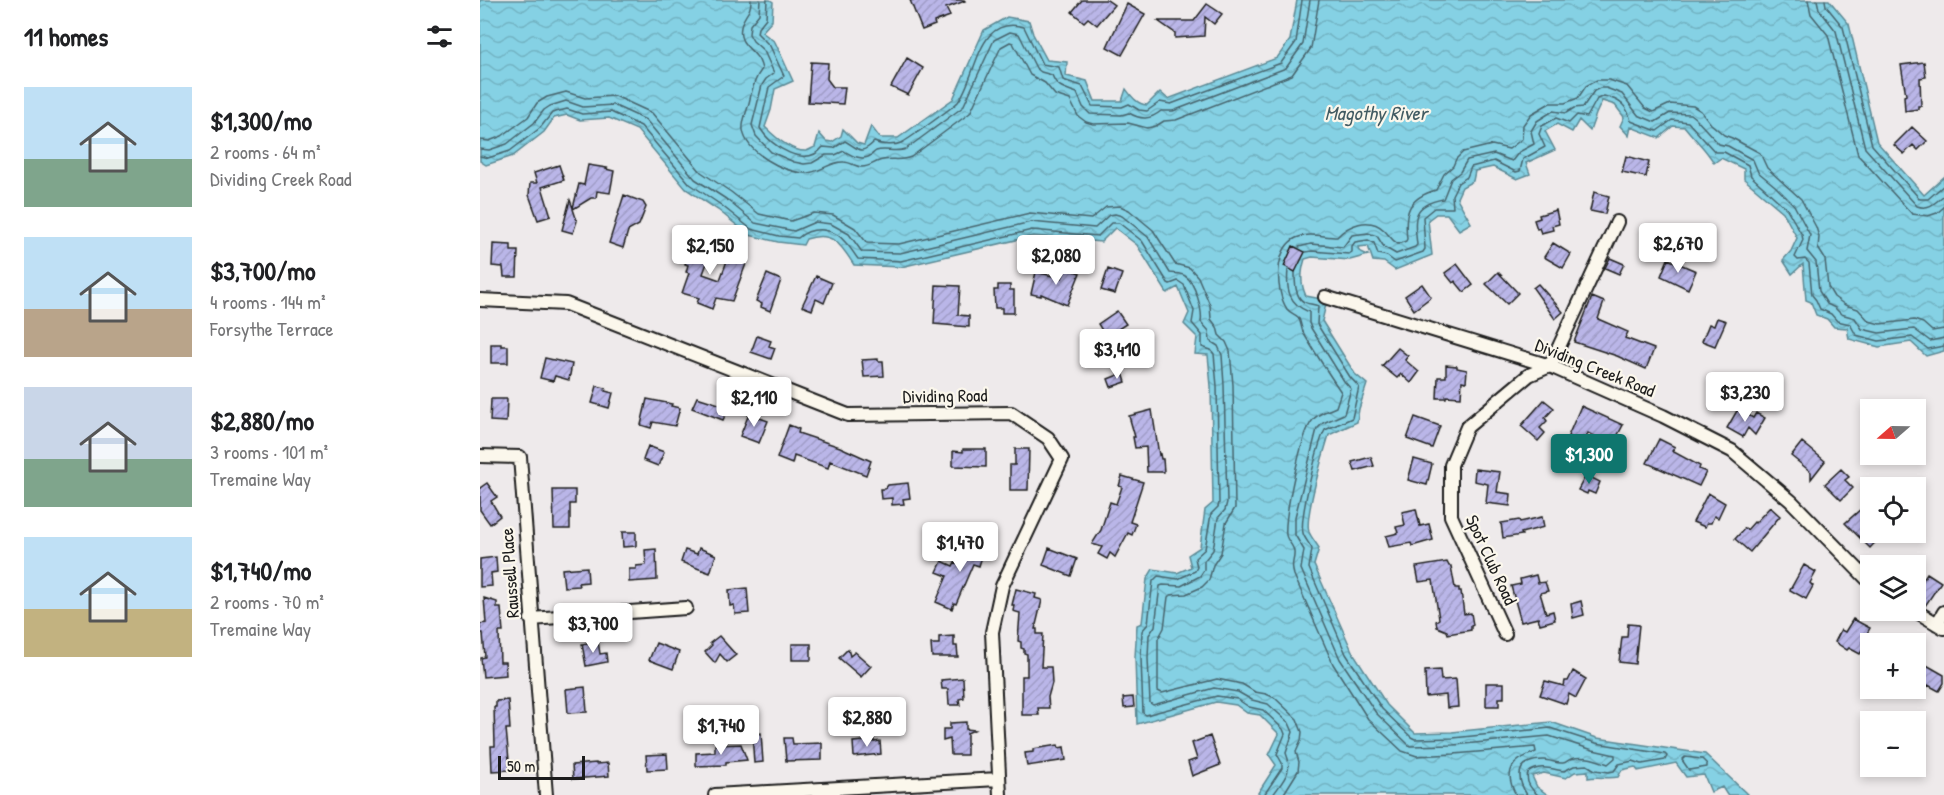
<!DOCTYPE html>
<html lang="en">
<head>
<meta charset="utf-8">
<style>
  :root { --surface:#fff; --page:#f6f6f6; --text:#202124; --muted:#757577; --accent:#0f766e }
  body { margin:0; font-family:"Patrick Hand",sans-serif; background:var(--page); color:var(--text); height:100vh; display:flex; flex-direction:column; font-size:22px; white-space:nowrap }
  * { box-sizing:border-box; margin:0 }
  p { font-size:20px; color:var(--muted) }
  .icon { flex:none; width:33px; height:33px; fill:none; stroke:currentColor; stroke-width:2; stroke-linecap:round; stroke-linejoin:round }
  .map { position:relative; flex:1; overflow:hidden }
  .side { display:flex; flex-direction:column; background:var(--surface); width:480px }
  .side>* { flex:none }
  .needle { width:39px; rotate:250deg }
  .controls { position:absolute; left:1380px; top:399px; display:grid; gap:12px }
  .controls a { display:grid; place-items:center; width:66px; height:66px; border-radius:0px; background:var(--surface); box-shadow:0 3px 9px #0003; font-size:30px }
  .scale { position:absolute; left:18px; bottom:15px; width:87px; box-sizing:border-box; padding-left:6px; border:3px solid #1c1c1c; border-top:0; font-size:16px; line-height:21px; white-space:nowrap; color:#1c1c1c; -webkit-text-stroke:4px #fbf7ec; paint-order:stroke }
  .price { position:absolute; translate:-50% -51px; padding:0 14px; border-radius:6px; background:#fff; color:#222; font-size:20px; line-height:39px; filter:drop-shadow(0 2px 3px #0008) }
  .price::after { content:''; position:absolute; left:50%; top:36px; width:18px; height:14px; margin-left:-9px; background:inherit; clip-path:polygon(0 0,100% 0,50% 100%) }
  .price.on { background:var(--accent); color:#fff }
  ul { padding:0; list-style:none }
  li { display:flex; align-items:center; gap:18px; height:150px; padding:0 24px }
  li span { display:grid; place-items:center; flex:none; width:168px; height:120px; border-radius:0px; color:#555 }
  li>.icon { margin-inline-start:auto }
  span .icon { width:72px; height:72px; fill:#fffc; stroke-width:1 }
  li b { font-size:26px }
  h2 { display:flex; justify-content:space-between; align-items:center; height:72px; padding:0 24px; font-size:26px }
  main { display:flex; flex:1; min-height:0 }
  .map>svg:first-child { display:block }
  .water { fill:url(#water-waves); stroke:#5b8994; stroke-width:1.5 }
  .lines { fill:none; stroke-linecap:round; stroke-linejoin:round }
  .shore { stroke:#46646c; stroke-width:1.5 }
  .building { fill:url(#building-hatch); stroke:#1c1c1c; stroke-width:1.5 }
  .minor-casing { stroke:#1c1c1c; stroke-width:16 }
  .minor { stroke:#fbf7ec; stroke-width:12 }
  .labels { text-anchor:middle; stroke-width:4.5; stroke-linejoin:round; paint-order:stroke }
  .street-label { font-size:18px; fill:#1c1c1c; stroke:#fbf7ec }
  .water-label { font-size:20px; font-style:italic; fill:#415b62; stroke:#fbf7ec }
</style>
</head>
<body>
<main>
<section class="side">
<h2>11 homes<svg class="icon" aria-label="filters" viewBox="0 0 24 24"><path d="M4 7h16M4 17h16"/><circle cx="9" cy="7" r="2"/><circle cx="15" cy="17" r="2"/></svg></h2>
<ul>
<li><span style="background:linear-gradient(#bfe0f5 60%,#7fa58c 0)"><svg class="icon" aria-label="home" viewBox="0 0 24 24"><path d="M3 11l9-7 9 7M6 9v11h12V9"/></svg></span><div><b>$1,300/mo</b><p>2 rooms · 64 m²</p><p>Dividing Creek Road</p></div></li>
<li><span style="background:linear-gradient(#bfe0f5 60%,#b9a48a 0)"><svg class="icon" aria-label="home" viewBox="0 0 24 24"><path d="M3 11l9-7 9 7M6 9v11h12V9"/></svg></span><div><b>$3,700/mo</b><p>4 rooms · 144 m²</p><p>Forsythe Terrace</p></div></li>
<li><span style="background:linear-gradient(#c9d6e8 60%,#7fa58c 0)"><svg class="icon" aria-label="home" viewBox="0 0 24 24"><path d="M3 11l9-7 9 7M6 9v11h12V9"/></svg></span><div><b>$2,880/mo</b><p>3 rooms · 101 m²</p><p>Tremaine Way</p></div></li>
<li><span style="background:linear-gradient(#bfe0f5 60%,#c2b280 0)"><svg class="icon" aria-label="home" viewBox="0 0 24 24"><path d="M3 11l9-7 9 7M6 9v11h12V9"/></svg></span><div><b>$1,740/mo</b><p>2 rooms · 70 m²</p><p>Tremaine Way</p></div></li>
</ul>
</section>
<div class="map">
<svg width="1464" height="795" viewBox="0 0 1464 795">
  <defs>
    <pattern id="water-waves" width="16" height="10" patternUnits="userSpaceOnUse" patternTransform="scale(1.5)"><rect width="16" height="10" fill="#85d1e4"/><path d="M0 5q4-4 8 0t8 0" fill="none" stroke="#72b3c3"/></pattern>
    <pattern id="building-hatch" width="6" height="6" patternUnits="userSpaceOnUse" patternTransform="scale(1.5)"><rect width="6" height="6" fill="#bab6e8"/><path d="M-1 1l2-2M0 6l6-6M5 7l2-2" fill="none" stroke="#9f9cc6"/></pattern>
  </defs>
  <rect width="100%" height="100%" fill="#eeeaeb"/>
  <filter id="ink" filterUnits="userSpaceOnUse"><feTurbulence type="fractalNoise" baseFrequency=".0167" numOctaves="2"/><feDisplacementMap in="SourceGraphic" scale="12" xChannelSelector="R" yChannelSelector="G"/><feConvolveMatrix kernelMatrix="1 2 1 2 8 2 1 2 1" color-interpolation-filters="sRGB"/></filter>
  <g filter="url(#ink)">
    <!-- water -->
    <path class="water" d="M0,0H290L293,2L292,21L282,32L295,42L313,81L295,89L291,110L285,127C294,136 312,152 326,151C328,151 334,147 335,147L339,133L346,141L352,142L361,136L363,129L377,143L384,145L391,126L400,138H418L473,99L504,30L527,17L549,21L553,34L567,60L587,62L586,76L607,81L615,101H642L646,89C652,97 657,104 667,105L680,92L688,99L797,58L810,40L817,0H1349L1369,24L1397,142L1444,195L1464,177V351L1446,356L1431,342L1399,347L1369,339L1367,328L1354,327L1347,319L1336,315L1331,302L1326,300L1323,264L1312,274L1303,260L1311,251L1317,238L1303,212L1264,179V169L1241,158L1234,163C1226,149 1215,140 1205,127L1193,126L1179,138L1151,127L1149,136L1140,126L1144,117L1135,105L1122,101L1116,114L1110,131L1099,120L1092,132L1077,124L1065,131L1075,150L1046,163L1050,174L1037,179L1013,167L995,171L993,181L982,187L977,198L991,223L979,230L967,214H956L948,220L952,255L915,270L904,262L893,261L888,246L878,247L879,251L888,255L870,260L832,257L825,259C821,272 820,283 826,296L847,300L842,321L875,374L887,384L879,409L877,422L849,435C844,451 824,518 829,532C831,537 836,543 839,548L834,565L872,651L907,705L935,733L972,732L1071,722L1117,738L1225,754L1268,795H1247L1242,787L1231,792L1224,775L1206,777L1196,763L1158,771L1155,767L1142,770L1138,777C1127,779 1119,776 1108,778V771L1095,772L1086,778L1064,773L1052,776L1057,787L1068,795H780L778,793L796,765L789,755L799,734L780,715L767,713L756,705L736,702L657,724L655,657L657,625L662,623L667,579L673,569L697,573L711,567L708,555L720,547L725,510L733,503L731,386L728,355L715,354L717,337L704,324L709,313L698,287L687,293L657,245L635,228L621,242L553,236L421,267L374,265C361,245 353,230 326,239L323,245L298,242L269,235L238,210L206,189L157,130L129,118L100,120L87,115L74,118L64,132L33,156L6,165L0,161Z"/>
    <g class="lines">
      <!-- shore -->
      <path class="shore" d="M271,0C271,15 263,14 261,27C258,42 268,46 276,56C279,59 281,65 282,69C273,81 273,88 269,103C267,112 262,120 263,130C266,153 304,172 324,173C339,174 350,161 364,162C370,162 376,167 382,167C389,167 393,163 399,161C409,157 420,162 431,157L490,113L521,47L530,42L533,43L550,75L565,83L575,95L590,100L598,116L606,122L613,124L648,123L667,128L676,126L684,121L696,120L812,75L831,48L839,0
        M280,0L279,14L270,25L269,34L273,41L284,51L294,73L286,79L282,85L272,125L276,136L291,152L314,162L324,164L332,163L346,155H355L364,151C371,155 379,160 388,157C391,156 393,153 396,151C405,148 416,153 426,149L483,107L514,40L530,32L539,34L556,68L561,72L572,75C577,88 584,88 597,93L603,107L610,114L641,115L649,113C661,120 670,120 681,111H693L806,68L823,44L830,0
        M287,0L286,18L278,28L277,33L290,46L304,76L289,87L280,128C291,147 326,169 343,147L354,148L365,141C379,149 380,156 394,142C401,145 414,146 421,143C427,141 474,106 478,102C498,75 497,14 544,27L562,64L579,67L583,80L602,86L612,106L642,107L649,104L659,110L667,111L680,102L691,104L801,63L816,42L822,0
        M1328,0L1331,14L1348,35L1378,155L1432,214L1448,216L1457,213L1464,207
        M1337,0L1339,9L1356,31L1385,148L1437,206C1449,210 1455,203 1464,195
        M1345,0L1346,6L1363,27L1392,145L1440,199H1448L1464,185
        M0,140L9,141L22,136L48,117L57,103L67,97L86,92L105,98L135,96L172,113L221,172L251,192L279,214L311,221L334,213L353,215L375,228L387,243L419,244L550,213L611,219L626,207L640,206L649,210L673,230L695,264L710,268L718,277L730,305L731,319L737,327L739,335L746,342L750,351L753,385L755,508L746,523L741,553L733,565L729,580L722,587L706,594L690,595L688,597L684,628L678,639V691L682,693L737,679L762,684L775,692L786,694L795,698L817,719L822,732L821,741L816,752L819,762L818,771L803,795
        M0,149L9,150L27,144L54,123L64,110L70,106L86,101L103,107L133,105L166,120L215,179L246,199L275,223L314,231L335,222L351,224L369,234L382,252L420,253L551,222L615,228L629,215L635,214L642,216L668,237L690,273C695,274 701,273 705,276C715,282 723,311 721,322L729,331L730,341L738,346L742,355L744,385L747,502L745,510L738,518L733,550L724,561V570L720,576L701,586L683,585L680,586L675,626L669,635L668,658L670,703L673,705L734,688L758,692L772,700L788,704L809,723L813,732L806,753C814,771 803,780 793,795
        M0,156L8,158L30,151L60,128L72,113L87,109L102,114L131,112L161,126L210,184L241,205L271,229L299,236L318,238C332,226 354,227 366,243C371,248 374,254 378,259L421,261L552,230L618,236L631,223H639L662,241L688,283L690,284L698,281L704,285L714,311L712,323L722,335V347L731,350L734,354L737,386L739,503L738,507L731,514L725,549L715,558L717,567L715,571L698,579L678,576L673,581L668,624L662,631L661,658L663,713L666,715L737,696L757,699L769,707L783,710L803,729L805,734L797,754L802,763V768L784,795
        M819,247L831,244L863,247L872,235L888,233L897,236L904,247L916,254L935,247L937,245C934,217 932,205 963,199L971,179L980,172L987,160L1014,154L1032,161L1039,152L1054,144L1051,131L1057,121L1073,111L1086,113L1094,108L1103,107L1114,91L1120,88H1126L1142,94L1158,115L1175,122L1190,113L1210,114L1215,118L1239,144L1248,146L1273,160L1278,172L1295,186L1314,205L1330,235L1327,251L1336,262L1339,291L1347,304L1355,308L1361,314L1375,318L1382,329L1399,333L1434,329L1450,341L1464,338
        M826,252L832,251L869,254L872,252V246L875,242L888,240L894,243L898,254L907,256L915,262L943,252L945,249L943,217L954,208H973L972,195L978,183L987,177L991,167L1014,161L1036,172L1040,171L1043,159L1065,147L1059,134L1062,126L1076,118L1089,123L1097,115L1107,117L1117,99L1124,96C1140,100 1147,105 1151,121L1177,131L1192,120L1208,122L1235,152H1244L1268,165L1271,176L1307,209L1322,235L1323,240L1315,257L1318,260L1325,259L1329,263L1332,295L1336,300L1340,309L1351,314L1357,321L1370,324L1376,335L1399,341L1432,337L1448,349L1464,346
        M808,270C806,290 809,304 829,312V323L831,328L864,381L871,389L864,414L843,423L837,429L815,517V535L824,550L821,569L860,659L896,713L930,746L973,745L1069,736L1113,750L1135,755V758L1128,764C1116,760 1105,755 1091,759C1088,760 1086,763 1083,763C1077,764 1070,760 1064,760C1037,760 1035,776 1047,795
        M815,273C815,282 815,297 824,302C827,304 834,304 838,306L837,324L870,377L879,387L872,418L845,430C838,443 819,519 823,533C824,538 830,544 832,549L829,568L866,654L902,709L931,737L935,739L973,738L1070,728L1116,743L1185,754L1187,756L1185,760L1162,764L1153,761L1139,764L1134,771L1129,772L1115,770L1107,765L1094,766L1084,771C1071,769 1059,764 1048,773C1045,782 1052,790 1058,795
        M1205,757L1222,759L1227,764V767L1209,770L1202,760Z
        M1036,795C1023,771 1032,760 1056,752L1055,747L974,754L937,756L922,751L888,719L853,664L814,575C810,563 815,560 814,552C814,546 807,541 806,535C804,518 821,434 832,421C837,413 848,411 856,407L861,392C848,373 836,354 824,334C821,329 821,321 818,317C815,314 810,313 807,309C795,291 794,249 816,238C830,232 843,237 857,237C868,225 889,216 904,230C910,236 911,240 918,244L926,241L927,239C924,212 928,198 956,190L964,174L973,166L976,159L983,152L1012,145L1029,149L1042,139L1043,125L1051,114L1070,103H1085L1098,98L1106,86L1117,80H1129L1147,86L1165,108L1173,112L1190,104L1213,106L1221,111L1231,124L1244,135L1252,138L1280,153L1287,168L1321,199L1336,227L1339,237L1338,248L1345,259L1348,287L1354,297L1365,305L1378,309L1389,321L1400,324L1434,320L1443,323L1452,331L1464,329"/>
    </g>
    <!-- building -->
    <path class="building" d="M430,0H484L485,1L466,8L470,16L454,22L455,25L442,30Z
      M602,0H627L634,5L617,25L608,18L604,22L592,12Z
      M647,4L665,14L642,55L627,47Z
      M727,4L742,14L734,24L725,17L724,36L695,38V33L678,21H714Z
      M427,58L443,68L428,95L411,87Z
      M331,62L348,63L347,79L353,87H365L363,104L328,102Z
      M1444,62L1446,77L1440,78L1441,106H1438V109L1425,111L1424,96L1426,95L1421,65Z
      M1432,127L1447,141L1438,150L1433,145L1424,154L1414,145Z
      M1146,156L1169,162L1166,177L1142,172Z
      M79,165L84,180L62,187L71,216L58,220L49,195L50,183H57L54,173Z
      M108,165L127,168L126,169L134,171L130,193L117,191L116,198H111L93,209L97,221L93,233L82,230L90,200L93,208L99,184L104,185Z
      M1114,192L1129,196L1125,214L1110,211Z
      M144,195L163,202L166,207L159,225L148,231L143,248L129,243Z
      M1076,210L1079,224L1072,226L1073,230L1061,233L1059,228L1057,229L1054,220L1060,218L1059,215Z
      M212,237L230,245L229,248L232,249L223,274L240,280L248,258L266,264L252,301L236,298L232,309L217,303L219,298L202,293L209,273L206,272L208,265L205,264Z
      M1073,243L1091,254L1083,268L1064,257Z
      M13,244L31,245V251H38L37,277H24L23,267L12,266Z
      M813,246L825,252L815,272L804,266Z
      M1130,258L1144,264L1139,274L1125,268Z
      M1188,259L1216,271L1208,289L1181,276Z
      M977,264L993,285L984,292L975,281L973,283L965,273Z
      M586,268L600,273L587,305L561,294V296L551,294L556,272L582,278Z
      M628,269L642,274L635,294L621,290Z
      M1018,272L1038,293L1027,304L1006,284Z
      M287,274L301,280L290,311L281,307L282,304L276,301Z
      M336,276L352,283L344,303L336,299L332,310L322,306Z
      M942,284L951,297L934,310L925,296Z
      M1058,284L1083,312L1075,319L1053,288Z
      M456,285L480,286L478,315L489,316V327L454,324Z
      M518,285H530V290H534V313H522V308H515L514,290H518Z
      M1112,297L1124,302L1118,319L1148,332L1145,338L1174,349L1166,369L1137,356L1094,342Z
      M637,311L646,324L626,337L618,324Z
      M1237,318L1246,321L1235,346L1222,341L1229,324L1234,326Z
      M277,336L291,341L289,346L295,348L291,359L271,352Z
      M11,344H21V346H28V363H11Z
      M918,348L928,356L925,360L939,372L931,383L921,374L917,378L902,366Z
      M65,358L92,364L89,380L75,376L73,381L60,378Z
      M398,359V361H403L404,376L384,377L382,360Z
      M966,365L977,366V368L987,370L986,382L982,381L981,397L966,396V398H957L958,377H966Z
      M643,373L646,382L631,387L628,379Z
      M117,386L126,388L125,391L133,393L129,408L112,403Z
      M1244,392L1253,396L1246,407L1237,402Z
      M217,397L242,405L241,409L247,411L243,420L212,408Z
      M11,399H27L26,422L10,421Z
      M167,399L192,404L191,406L200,408L195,426L173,422L171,428L161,425Z
      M1064,400L1074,408L1065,418L1067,421L1060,428L1065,433L1058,441L1041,426Z
      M1101,406L1143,425L1132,446L1108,433L1104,443L1088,436Z
      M1258,409L1273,418L1276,413L1285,418L1275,435L1268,428L1263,437L1247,428Z
      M672,410L679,455L680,454L681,459H683L684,472H667L666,447L655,448L653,437H655L649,416Z
      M269,414L288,421L279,443L260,436Z
      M935,417L960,426L952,448L927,439Z
      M309,425L319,429L318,433L360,447L391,461L386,475L350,461L348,468L314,456L312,464L297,458Z
      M1179,439L1195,447L1192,451L1220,466L1219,469L1226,472L1219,486L1167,463Z
      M1322,442L1345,461L1331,479V472L1311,456Z
      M168,446L184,452L178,466L163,460Z
      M483,449H506V467L473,466V451L483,452Z
      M535,449H549L548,490H530V465H535Z
      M891,457L894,466L875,471L872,462Z
      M934,459L952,464L947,485L928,480Z
      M995,469L1020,472L1017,492L1031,494L1030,506L1006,503L1008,484L994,481Z
      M1361,469L1369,477L1365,480L1373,488L1361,500L1345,484Z
      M1106,475L1120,482L1115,494L1108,491L1107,494L1098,490Z
      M642,476L663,482L650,522L656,524L652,535L648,533L635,557L630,553L627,559L618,554L622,547L612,544L621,530L630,502L636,504L642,487L639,486Z
      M7,483L17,497L11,501L20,516L10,524L0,510V488Z
      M428,483L430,498L423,499L424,504L412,505V498L401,499L400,489H405L408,485Z
      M73,490H95V504H90V529H74Z
      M1228,493L1245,503L1238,518L1234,516L1231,523H1227L1225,527L1213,522Z
      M1290,507L1300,516L1270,552L1255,539L1265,528L1267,530L1274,522L1275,523Z
      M1382,508L1390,517V532H1405L1390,548L1365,523Z
      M936,509L940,526L949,524L953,540L932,546L931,543L909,547L906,536L918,533L916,527L925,525L922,512Z
      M1062,517L1064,527L1041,533L1042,535L1023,538L1021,523L1039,520L1040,522Z
      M142,532H156V546L143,547Z
      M494,535L507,541L499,566L493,564L476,604L474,603L472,609L456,602L467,576L457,572L462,561L473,566L475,562L482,565Z
      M219,548L236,555L230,573L201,562L205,550L217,554Z
      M569,548L597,559L591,576L563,565Z
      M176,549L177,580L149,582V569H156V566L166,565L165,550Z
      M16,557L17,572L11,573L12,586L0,587V559Z
      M967,562L969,566H971L975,588H979V591H981L984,614L991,613L993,625L991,626V630L968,634L967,631L957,627L956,621L959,619L953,580L939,582L936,567Z
      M1324,565L1336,572L1330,583L1333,586L1326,599L1310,590Z
      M107,567L108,582L98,583L99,586L84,587L82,569Z
      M1447,573L1461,582L1445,606L1436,600V591Z
      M1056,575L1058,583L1065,582L1068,591L1060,593L1066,613L1073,611L1075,620L1060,624L1058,618L1041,622L1031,586L1041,584L1040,579Z
      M267,588L269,613L255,614L254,605L250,606L249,590Z
      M536,589L556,594L555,598L562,600L555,629H557V634H563L561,667H571L572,683L568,697L569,708H558L559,715H542V676H547V654L544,653V649L541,648V642L538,641L540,613L533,611L534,605H532Z
      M4,598L17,602V608H21L23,632H19L20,662H25L26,675L3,677L1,658L5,657L3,633H0V624L6,623Z
      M1101,601L1104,615L1093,618L1091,604Z
      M1373,619L1390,628L1382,642L1386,644L1380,654L1369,648L1367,650L1355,642L1361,630L1365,632Z
      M1148,624L1159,625L1155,664L1139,662L1142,637H1147Z
      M239,636L256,655L247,662L240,654L235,663L225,652L232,645L230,643Z
      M474,636V646H477L478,657H452L451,644H459V637Z
      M118,641L120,654L126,653L127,662L106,666L102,644Z
      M176,643L199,652L193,669L169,660Z
      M312,644H331V660H312Z
      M368,649L370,656L375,652L391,666L381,677L359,658Z
      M1436,659L1464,675V683L1459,691L1448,685L1446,688L1436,682Z
      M960,670L961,680L976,679L978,707L967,708L966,695L946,697L945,671Z
      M1093,671L1106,679L1096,698L1089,694L1086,704L1060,695L1065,681L1084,686L1085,681H1088Z
      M483,678L484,698L479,699L480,705H469L468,689H462L461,680Z
      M1006,683H1024V698H1019V706H1006Z
      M105,687L107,712L88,713L86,689Z
      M653,697L654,707L644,708L643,698Z
      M28,700L30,729H26L30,770L12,771L11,746H15L14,707H16V701Z
      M486,722V729L494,730L487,733V755H471L470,739L463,741V729H470V723Z
      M281,733L283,762L274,763L272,734Z
      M730,736L740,765L712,776L708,762L717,759L712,743Z
      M304,738H312L313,744L342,743V760L306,761Z
      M394,740V742L400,741L401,754L374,757L373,742Z
      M261,744L267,760L246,762V765L216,766V753L235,752V745Z
      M578,745L579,748L584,747L586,760L547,766L545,753L553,752V749Z
      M187,754L188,769L167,770L166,755Z
      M116,763V764L128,763L129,776L93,779L92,765Z"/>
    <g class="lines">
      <!-- minor casing -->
      <g class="minor-casing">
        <path id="minor" d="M845,297L1070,366L1183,416L1252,451L1311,501L1390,582
          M0,300L86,304L368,415L531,413L568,438L582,459L522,586L512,632L520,795
          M0,456L40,457L66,795
          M1434,610L1464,628
          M51,619L206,608
          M1457,624L1464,612
          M1025,634L971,516V465L987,427L1049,375L1070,366L1137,222
          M235,795L518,779"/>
      </g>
      <!-- minor -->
      <use href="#minor" class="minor"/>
    </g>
  </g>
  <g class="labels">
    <!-- street labels -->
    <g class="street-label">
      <text transform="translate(1115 368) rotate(22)" y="6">Dividing Creek Road</text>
      <text transform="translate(465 396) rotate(-1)" y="6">Dividing Road</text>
      <text transform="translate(1011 560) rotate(65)" y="6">Spot Club Road</text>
      <text transform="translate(30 573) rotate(-94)" y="6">Raussell Place</text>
    </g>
    <!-- water labels -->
    <g class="water-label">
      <text x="896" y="120">Magothy River</text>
    </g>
  </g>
</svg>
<div class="controls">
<a><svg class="needle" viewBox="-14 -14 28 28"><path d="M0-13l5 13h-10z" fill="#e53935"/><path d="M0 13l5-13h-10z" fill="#757577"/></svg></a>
<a><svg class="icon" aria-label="locate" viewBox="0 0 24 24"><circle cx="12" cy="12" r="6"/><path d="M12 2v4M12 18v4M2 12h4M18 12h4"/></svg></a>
<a><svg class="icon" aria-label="layers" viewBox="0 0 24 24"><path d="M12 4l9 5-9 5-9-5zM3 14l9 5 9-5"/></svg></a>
<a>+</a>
<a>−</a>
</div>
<div class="scale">50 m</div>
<b class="price" style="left:1198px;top:274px">$2,670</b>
<b class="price" style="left:230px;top:276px">$2,150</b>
<b class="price" style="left:576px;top:286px">$2,080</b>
<b class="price" style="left:637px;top:380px">$3,410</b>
<b class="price" style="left:1265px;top:423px">$3,230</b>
<b class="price" style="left:274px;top:428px">$2,110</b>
<b class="price on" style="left:1109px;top:485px">$1,300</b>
<b class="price" style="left:480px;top:573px">$1,470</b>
<b class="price" style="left:113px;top:654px">$3,700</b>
<b class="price" style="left:387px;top:748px">$2,880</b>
<b class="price" style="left:241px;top:756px">$1,740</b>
</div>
</main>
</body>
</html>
